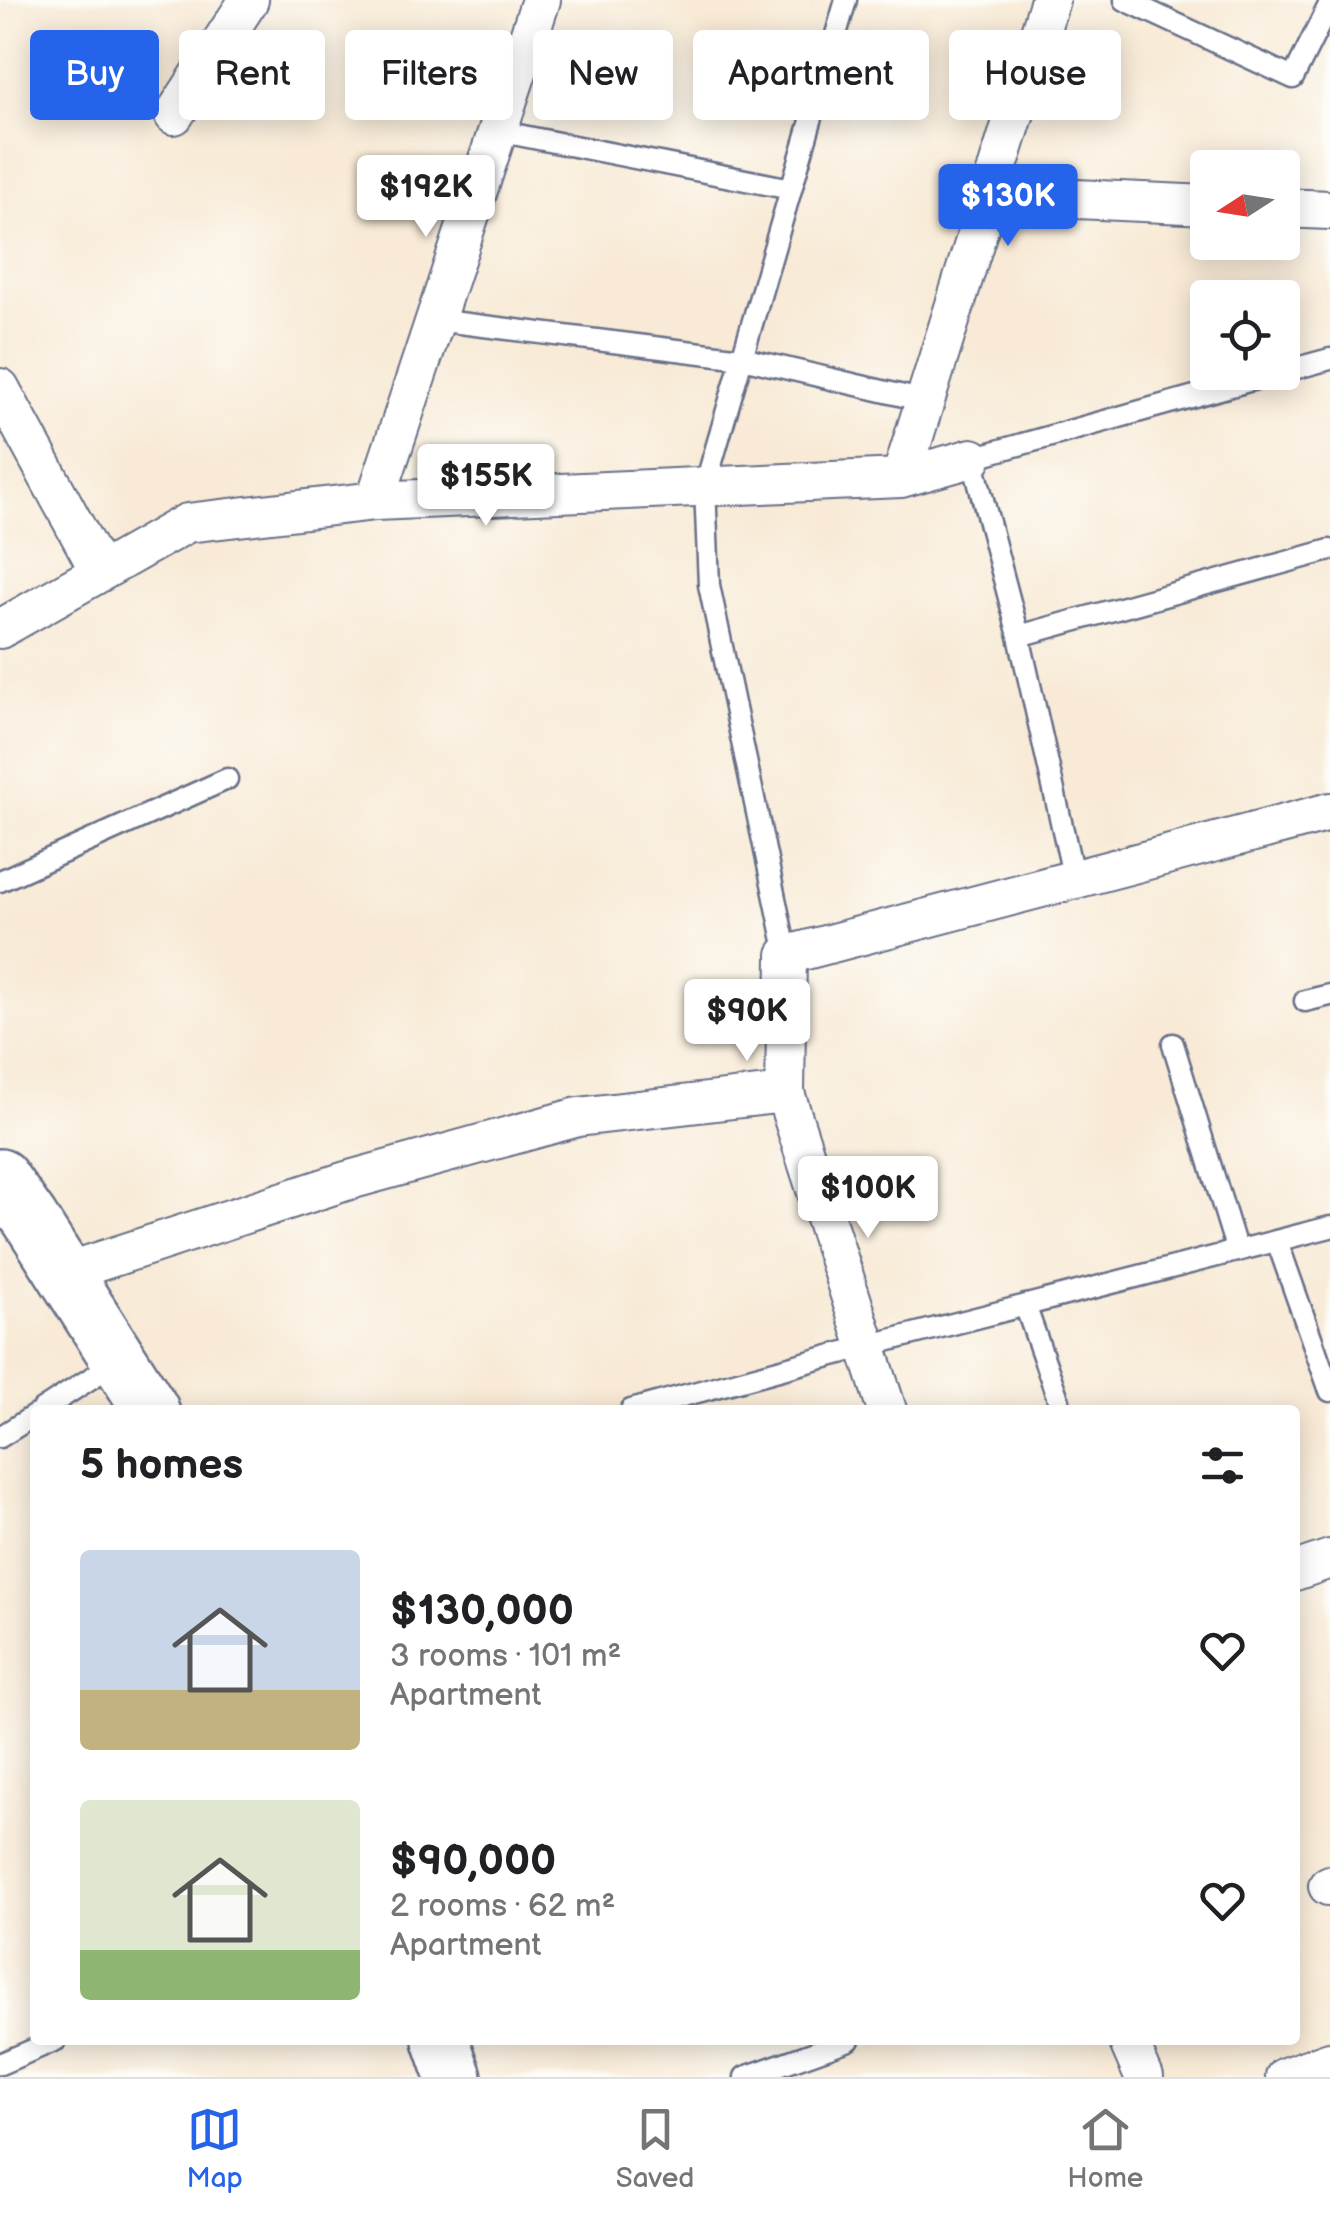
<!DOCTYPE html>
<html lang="en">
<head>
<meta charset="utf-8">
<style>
  :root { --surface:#fff; --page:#f6f6f6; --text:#202124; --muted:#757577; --line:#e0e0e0; --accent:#2563eb }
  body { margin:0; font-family:"Balsamiq Sans",sans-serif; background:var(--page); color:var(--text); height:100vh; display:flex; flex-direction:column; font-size:38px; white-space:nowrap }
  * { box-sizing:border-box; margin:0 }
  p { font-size:32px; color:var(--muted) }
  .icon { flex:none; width:55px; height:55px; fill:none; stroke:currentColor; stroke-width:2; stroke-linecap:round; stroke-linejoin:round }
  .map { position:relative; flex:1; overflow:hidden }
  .side { position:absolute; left:30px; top:1405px; width:1270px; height:640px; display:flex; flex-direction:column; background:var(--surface); border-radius:10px; box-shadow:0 5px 25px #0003 }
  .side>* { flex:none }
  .hud { position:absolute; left:30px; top:30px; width:1270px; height:90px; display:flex; gap:20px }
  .needle { width:65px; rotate:258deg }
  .tools { position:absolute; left:1190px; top:150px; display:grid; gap:20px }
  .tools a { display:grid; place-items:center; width:110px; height:110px; border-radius:10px; background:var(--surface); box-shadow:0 5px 25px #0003; font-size:50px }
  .price { position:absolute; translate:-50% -85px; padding:0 22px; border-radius:10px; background:#fff; color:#222; font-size:32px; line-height:65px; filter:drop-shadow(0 2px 5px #0008) }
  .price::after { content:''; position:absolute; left:50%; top:60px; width:30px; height:22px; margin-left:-15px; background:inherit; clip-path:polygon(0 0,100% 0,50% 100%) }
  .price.on { background:var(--accent); color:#fff }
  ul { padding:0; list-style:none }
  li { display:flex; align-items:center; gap:30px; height:250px; padding:0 50px }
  li span { display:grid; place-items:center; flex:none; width:280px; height:200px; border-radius:10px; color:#555 }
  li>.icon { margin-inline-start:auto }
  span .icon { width:120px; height:120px; fill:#fffc; stroke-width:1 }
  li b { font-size:42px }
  h2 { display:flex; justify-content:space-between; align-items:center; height:120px; padding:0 50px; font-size:42px }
  .pill { padding:0 35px; border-radius:10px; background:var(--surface); box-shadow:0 5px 25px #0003; font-size:35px; line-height:90px }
  .pill.on { background:var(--accent); color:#fff }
  .menu { display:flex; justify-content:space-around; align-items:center; height:140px; border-top:2px solid var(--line); background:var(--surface); font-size:28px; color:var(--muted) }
  .menu a { display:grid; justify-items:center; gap:5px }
  .menu .on { color:var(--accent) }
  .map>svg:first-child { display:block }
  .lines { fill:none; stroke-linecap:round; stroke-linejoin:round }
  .lane-casing { stroke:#687088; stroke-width:25 }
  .street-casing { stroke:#687088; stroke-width:42 }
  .secondary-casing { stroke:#687088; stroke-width:60 }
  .lane { stroke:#fff; stroke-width:20 }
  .street { stroke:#fff; stroke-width:38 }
  .secondary { stroke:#fff; stroke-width:55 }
</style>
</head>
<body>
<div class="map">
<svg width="1330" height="2077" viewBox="0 0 1330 2077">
  <rect width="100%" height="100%" fill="#fdfcf7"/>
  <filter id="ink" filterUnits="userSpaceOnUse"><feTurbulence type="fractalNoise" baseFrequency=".01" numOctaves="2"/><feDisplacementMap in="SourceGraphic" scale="20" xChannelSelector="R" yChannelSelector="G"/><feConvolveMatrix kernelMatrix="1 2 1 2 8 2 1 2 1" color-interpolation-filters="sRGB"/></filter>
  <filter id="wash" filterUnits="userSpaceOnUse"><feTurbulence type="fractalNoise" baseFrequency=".0048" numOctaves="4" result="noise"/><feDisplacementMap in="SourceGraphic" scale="40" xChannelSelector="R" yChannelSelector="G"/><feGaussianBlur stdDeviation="2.25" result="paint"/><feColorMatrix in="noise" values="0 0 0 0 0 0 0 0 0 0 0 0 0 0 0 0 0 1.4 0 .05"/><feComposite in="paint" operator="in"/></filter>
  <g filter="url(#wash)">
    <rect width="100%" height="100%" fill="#f8ead6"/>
  </g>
  <g filter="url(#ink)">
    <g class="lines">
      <!-- lane casing -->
      <g class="lane-casing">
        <path id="lane" d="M1125,0L1293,78L1330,3
          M498,131L791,189
          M435,320L742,358L925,401
          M1282,372L1330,359
          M1019,636L1330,550
          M1074,879L1019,636L972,458L1281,372
          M0,881L227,779
          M787,955L709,585L705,486L846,0
          M1305,1001L1330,995
          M1173,1044L1237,1251
          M1277,1241L1330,1391
          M1025,1305L1062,1410
          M42,1410L116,1362
          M631,1410L867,1346L1330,1227
          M0,1437L35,1415
          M0,2064L56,2040
          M745,2077L849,2040"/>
      </g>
      <!-- street casing -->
      <g class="street-casing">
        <path id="street" d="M174,115L249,0
          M989,195L1208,205
          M1282,208L1330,210
          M0,388L100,572
          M901,478L1050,0
          M375,501L541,0
          M0,629L187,523L375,501L901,478L972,458
          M785,1093L887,1410
          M64,1273L346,1181L578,1117L785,1093L787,955L1330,812
          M1295,1571L1330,1559
          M1328,1886L1330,1885
          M1128,2040L1144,2077
          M1285,2077L1330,2061"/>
      </g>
      <!-- secondary casing -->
      <g class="secondary-casing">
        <path id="secondary" d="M0,1177L30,1219L151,1410
          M441,2040L454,2077"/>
      </g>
      <!-- lane -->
      <use href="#lane" class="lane"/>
      <!-- street -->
      <use href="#street" class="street"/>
      <!-- secondary -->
      <use href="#secondary" class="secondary"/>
    </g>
  </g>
</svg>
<div class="tools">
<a><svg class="needle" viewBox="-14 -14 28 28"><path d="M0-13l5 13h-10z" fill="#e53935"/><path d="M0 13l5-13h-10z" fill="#757577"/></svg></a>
<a><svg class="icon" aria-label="locate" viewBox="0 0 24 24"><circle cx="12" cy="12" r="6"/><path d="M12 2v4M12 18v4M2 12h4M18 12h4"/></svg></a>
</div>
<b class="price" style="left:426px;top:240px">$192K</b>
<b class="price on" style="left:1008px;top:249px">$130K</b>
<b class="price" style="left:486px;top:529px">$155K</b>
<b class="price" style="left:747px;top:1064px">$90K</b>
<b class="price" style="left:868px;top:1241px">$100K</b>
<div class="hud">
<a class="pill on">Buy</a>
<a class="pill">Rent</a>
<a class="pill">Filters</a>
<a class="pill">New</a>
<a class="pill">Apartment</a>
<a class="pill">House</a>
</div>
<section class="side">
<h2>5 homes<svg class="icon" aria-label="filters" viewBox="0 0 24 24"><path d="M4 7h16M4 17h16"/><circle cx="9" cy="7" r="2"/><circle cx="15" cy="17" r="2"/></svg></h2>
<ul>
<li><span style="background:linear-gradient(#c9d6e8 70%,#c2b280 0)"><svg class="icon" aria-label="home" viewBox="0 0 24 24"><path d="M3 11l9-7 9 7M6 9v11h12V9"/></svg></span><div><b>$130,000</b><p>3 rooms · 101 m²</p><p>Apartment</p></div><svg class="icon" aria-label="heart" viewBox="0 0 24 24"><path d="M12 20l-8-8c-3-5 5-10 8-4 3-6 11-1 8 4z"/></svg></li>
<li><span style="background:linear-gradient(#dfe7d0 75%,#8fb573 0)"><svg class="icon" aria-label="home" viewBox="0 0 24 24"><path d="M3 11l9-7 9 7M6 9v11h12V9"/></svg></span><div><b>$90,000</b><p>2 rooms · 62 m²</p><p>Apartment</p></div><svg class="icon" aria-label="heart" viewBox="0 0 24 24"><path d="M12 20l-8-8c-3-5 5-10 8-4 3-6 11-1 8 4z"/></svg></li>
</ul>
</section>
</div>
<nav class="menu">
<a class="on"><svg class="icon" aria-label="map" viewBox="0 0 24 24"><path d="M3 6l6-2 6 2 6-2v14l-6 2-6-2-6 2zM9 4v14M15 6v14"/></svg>Map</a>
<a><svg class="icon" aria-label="saved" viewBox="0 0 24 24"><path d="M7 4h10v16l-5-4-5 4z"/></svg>Saved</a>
<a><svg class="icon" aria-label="home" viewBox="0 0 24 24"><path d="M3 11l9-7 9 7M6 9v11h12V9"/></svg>Home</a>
</nav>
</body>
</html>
